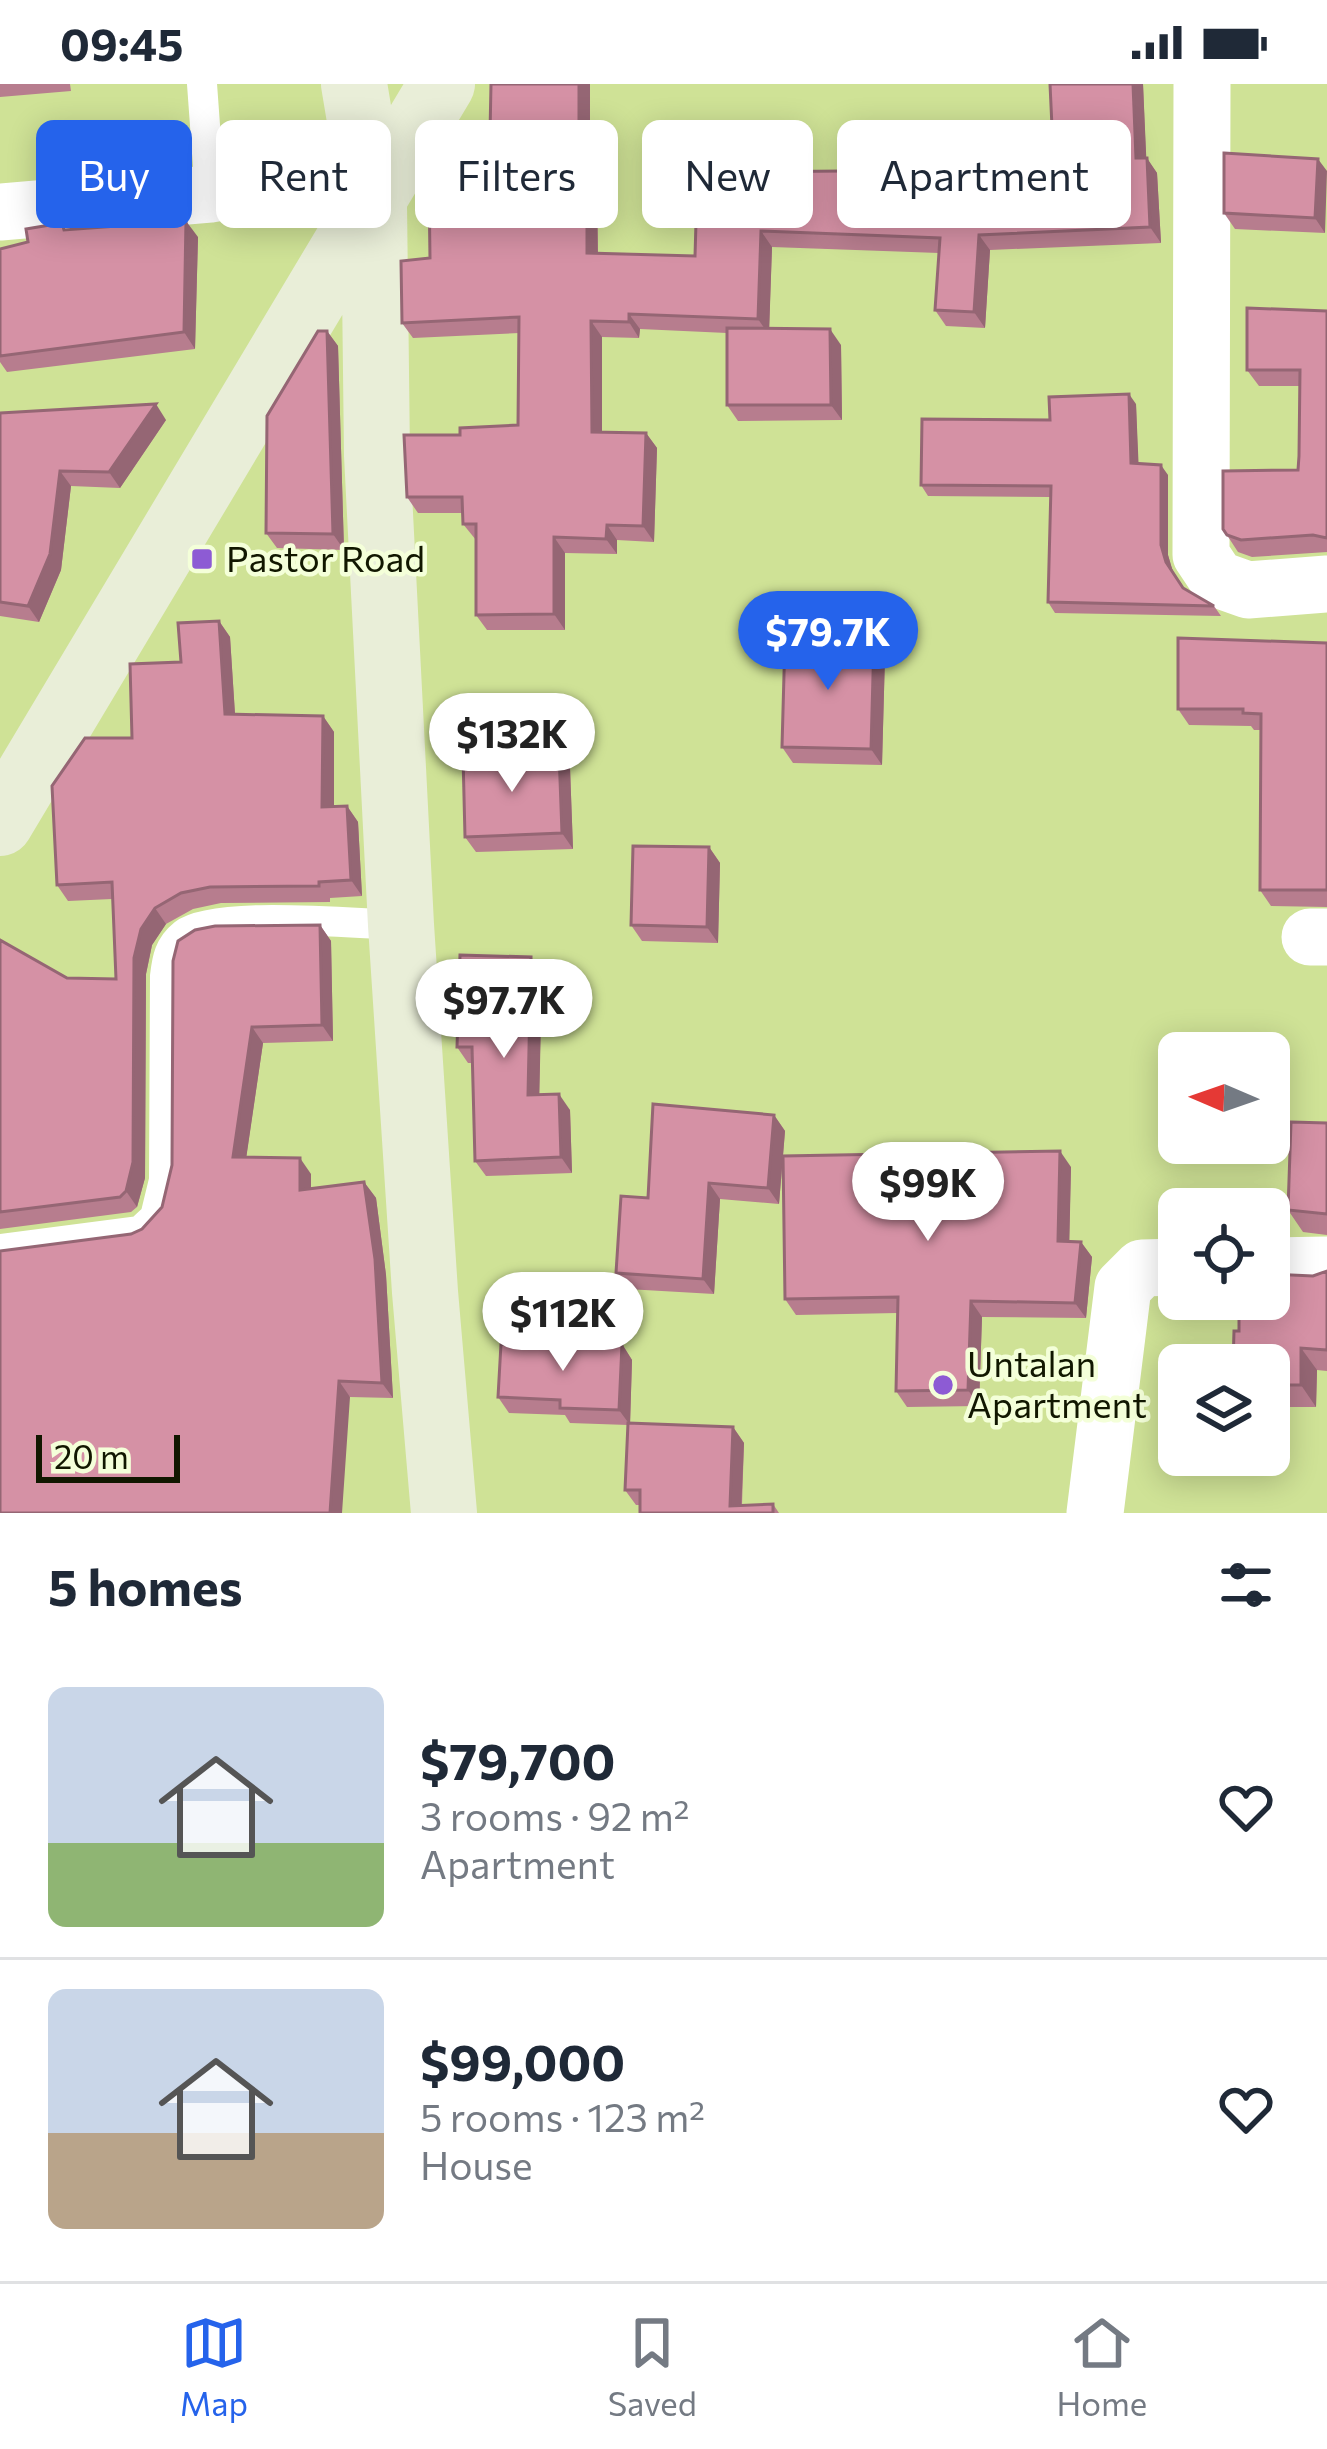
<!DOCTYPE html>
<html lang="en">
<head>
<meta charset="utf-8">
<style>
  :root { --surface:#fff; --page:#f6f6f7; --text:#1f2937; --muted:#747a83; --line:#e0e1e3; --accent:#2563eb }
  body { margin:0; font-family:Commissioner,sans-serif; background:var(--page); color:var(--text); height:100vh; display:flex; flex-direction:column; font-size:45px; white-space:nowrap }
  * { box-sizing:border-box; margin:0 }
  p { font-size:39px; color:var(--muted) }
  .icon { flex:none; width:66px; height:66px; fill:none; stroke:currentColor; stroke-width:2; stroke-linecap:round; stroke-linejoin:round }
  .map { position:relative; height:1429px; overflow:hidden }
  .side { display:flex; flex-direction:column; background:var(--surface); flex:1 }
  .side>* { flex:none }
  .banner { position:absolute; left:36px; top:36px; width:1257px; height:108px; display:flex; gap:24px }
  .needle { width:78px; rotate:272deg }
  .buttons { position:absolute; left:1158px; top:948px; display:grid; gap:24px }
  .buttons a { display:grid; place-items:center; width:132px; height:132px; border-radius:18px; background:var(--surface); box-shadow:0 6px 30px #0003; font-size:60px }
  .scale { position:absolute; left:36px; bottom:30px; width:144px; box-sizing:border-box; padding-left:12px; border:6px solid #111700; border-top:0; font-size:33px; line-height:42px; white-space:nowrap; color:#111700; -webkit-text-stroke:9px #f4ffd9; paint-order:stroke }
  .price { position:absolute; translate:-50% -102px; padding:0 27px; border-radius:42px; background:#fff; color:#222; font-size:39px; line-height:78px; filter:drop-shadow(0 3px 6px #0008) }
  .price::after { content:''; position:absolute; left:50%; top:72px; width:36px; height:27px; margin-left:-18px; background:inherit; clip-path:polygon(0 0,100% 0,50% 100%) }
  .price.active { background:var(--accent); color:#fff }
  ul { padding:0; list-style:none }
  li { display:flex; align-items:center; gap:36px; height:300px; padding:0 48px }
  li+li { border-top:3px solid var(--line) }
  li span { display:grid; place-items:center; flex:none; width:336px; height:240px; border-radius:18px; color:#555 }
  li>.icon { margin-inline-start:auto }
  span .icon { width:144px; height:144px; fill:#fffc; stroke-width:1 }
  li b { font-size:51px }
  h2 { display:flex; justify-content:space-between; align-items:center; height:144px; padding:0 48px; font-size:51px }
  .pill { padding:0 42px; border-radius:18px; background:var(--surface); box-shadow:0 6px 30px #0003; font-size:42px; line-height:108px }
  .pill.active { background:var(--accent); color:#fff }
  .status { display:flex; justify-content:space-between; align-items:center; height:84px; padding:0 60px; background:var(--surface); direction:ltr }
  .status svg { height:33px; fill:currentColor }
  .menu { display:flex; justify-content:space-around; align-items:center; height:168px; border-top:3px solid var(--line); background:var(--surface); font-size:33px; color:var(--muted) }
  .menu a { display:grid; justify-items:center; gap:6px }
  .menu .active { color:var(--accent) }
  .map>svg:first-child { display:block }
  .lines { fill:none; stroke-linecap:round; stroke-linejoin:round }
  .lane { stroke:#fff; stroke-width:30 }
  .street { stroke:#fff; stroke-width:57 }
  .secondary { stroke:#e9eed8; stroke-width:66 }
  .wall { fill:#b77d8e }
  .shaded-wall { fill:#956674 }
  .building { fill:#d591a5; stroke:#956674; stroke-width:3 }
  .poi-dot { fill:#8d5bd4; stroke:#f4ffd9; stroke-width:4.5 }
  .labels { text-anchor:middle; stroke-width:9; stroke-linejoin:round; paint-order:stroke }
  .poi-label { font-size:36px; fill:#111700; stroke:#f4ffd9; text-anchor:start }
</style>
</head>
<body>
<div class="status"><b>09:45</b><svg viewBox="0 0 49 12"><path d="M0 12V9h3v3zM5 12V6h3v6zM10 12V3h3v9zM15 12V0h3v12zM26 1h20v11H26zM47 4h2v5h-2z"/></svg></div>
<div class="map">
<svg width="1327" height="1429" viewBox="0 0 1327 1429">
  <rect width="100%" height="100%" fill="#cfe296"/>
  <g class="lines">
    <!-- lane -->
    <path class="lane" d="M202,0L210,110
      M0,1165L140,1147L155,1133L164,1096L165,892C167,875 169,862 184,850C214,826 356,840 401,841"/>
    <!-- street -->
    <path class="street" d="M1202,0L1201,471L1217,495L1248,506L1327,500
      M0,128L210,110L368,85
      M1310,853H1327
      M1269,1182L1327,1181
      M1095,1429L1123,1203L1142,1184L1179,1183"/>
    <!-- secondary -->
    <path class="secondary" d="M354,0L374,120L377,371L401,841L425,1208L444,1429
      M0,739L442,0"/>
  </g>
  <!-- wall -->
  <path class="wall" d="M0,0H70L71,7L0,13Z
    M491,0H590V97L597,108L598,169L695,172L759,88L951,86L1052,43L1143,0L1146,74L1157,89L1161,159L990,166L985,244L946,242L935,226L939,169L772,163L769,245L841,261L842,336L738,337L727,321V249L640,245L639,254L602,253V348L646,349L657,364L654,458L617,456V470L565,469V546H487L476,531V456L463,440V429H418L407,413L460,351L518,341L519,249L413,254L402,239L430,174L489,98Z
    M1318,75L1325,149L1235,145L1224,129Z
    M67,146L198,153L195,265L7,288L0,278V165L28,158Z
    M1327,227V468L1252,473L1238,468L1223,445L1298,386L1299,372L1300,302H1259L1247,286Z
    M327,247L338,262L344,466L277,464L266,449Z
    M1136,320L1138,380L1168,391V471L1173,488L1184,504L1214,522L1221,532L1055,529L1048,518L1050,413L928,412L921,401L1050,336Z
    M0,329L166,336L120,404L71,402L61,486L39,538L0,532Z
    M219,537L230,553L235,630L323,632L334,648V723L347,722L358,738L362,812L330,814V818L221,819L193,825L166,840L152,861L146,890L145,1094L137,1123L131,1128L0,1145V856L67,894L116,895L112,815L68,817L57,801L132,654L181,578Z
    M874,555L885,571L882,681L793,679L782,663Z
    M1327,559V823L1271,822L1260,806L1261,646H1254L1251,642L1189,641L1178,625Z
    M559,668L570,684L573,765L476,768L465,753Z
    M709,763L720,779L718,859L642,857L631,841Z
    M320,841L331,857L333,957L263,959L246,1074L311,1090V1105L364,1098L376,1114L386,1191L393,1314L350,1313L131,1150L142,1145L162,1123L172,1081L173,877Z
    M542,888L539,1011L570,1026L572,1089L486,1092L475,1077L472,979H468L457,963Z
    M774,1031L785,1047L779,1120L720,1115L714,1210L627,1205L616,1189L648,1114Z
    M1327,1039V1151L1303,1148L1288,1126Z
    M1071,1083L1069,1157L1081,1158L1092,1173L1086,1234L982,1233L979,1322L907,1323L896,1307L897,1229L796,1231L785,1215Z
    M1327,1187V1287L1317,1286L1316,1323H1269V1281L1239,1247L1313,1192Z
    M622,1260L632,1276L630,1340L733,1343L744,1359L742,1421L773,1420L779,1429H640V1421H636L625,1406L628,1341L570,1339L565,1331L509,1329L498,1313L562,1263Z"/>
  <!-- shaded-wall -->
  <path class="shaded-wall" d="M579,0H590V97L597,108L598,184L587,169L579,93Z
    M1133,0H1143L1147,90L1136,74Z
    M748,72L759,88H748Z
    M1147,74L1157,89L1161,159L1150,143Z
    M1318,75L1327,87L1325,149L1315,134Z
    M186,137L198,153L195,265L184,248Z
    M761,147L772,163L769,251L758,235Z
    M979,151L990,166L985,244L974,228Z
    M629,230L640,245L639,254L629,238Z
    M591,237L602,253V363L592,348Z
    M830,245L841,261L842,336L831,321Z
    M327,247L338,262L344,466L333,450Z
    M1129,310L1136,320L1139,390L1131,379Z
    M156,320L166,336L120,404L109,388Z
    M646,349L657,364L654,458L643,442Z
    M1161,381L1168,391V471L1173,488L1166,478L1161,461Z
    M60,387L71,402L61,486L39,538L28,522Z
    M607,441L617,456V470L606,455Z
    M554,453L565,469V546L554,530Z
    M219,537L230,553L236,646L225,630Z
    M874,555L885,571L882,681L871,665Z
    M323,632L334,648V739L322,723Z
    M559,668L570,684L573,765L562,749Z
    M347,722L358,738L362,812L351,796Z
    M709,763L720,779L718,859L707,843Z
    M155,824L166,840L152,861L146,890L145,1094L137,1123L126,1107L134,874L141,845Z
    M320,841L331,857L333,957L322,941Z
    M531,873L542,888L539,1027L528,1011Z
    M252,943L263,959L244,1089L233,1073Z
    M559,1010L570,1026L572,1089L561,1073Z
    M774,1031L785,1047L779,1120L768,1104Z
    M1060,1067L1071,1083L1069,1173L1058,1157Z
    M300,1074L311,1090V1122L300,1106Z
    M364,1098L376,1114L386,1191L393,1314L382,1299Z
    M709,1099L720,1115L714,1210L703,1195Z
    M1081,1158L1092,1173L1086,1234L1075,1219Z
    M971,1217L982,1233L979,1322L968,1306Z
    M622,1260L632,1276L630,1341L619,1326Z
    M1301,1264L1317,1286L1316,1323L1301,1301Z
    M339,1297L350,1313L342,1429H330Z
    M733,1343L744,1359L741,1429L730,1422Z"/>
  <!-- building -->
  <path class="building" d="M491,0H579V93H587V169L695,172L698,72H748V88L951,86L950,48L1052,43L1050,0H1133L1136,74H1147L1150,143L979,151L974,228L935,226L940,154L761,147L758,235L629,230V238L591,237L592,348L646,349L643,442L607,441L606,455L554,453V530L476,531V440H463L462,413H407L404,351H460V344L518,341L519,233L402,239L401,177L430,174L429,99L489,98Z
    M1224,69L1318,75L1315,134L1224,129Z
    M186,137L184,248L0,272V165L28,158L26,145L62,139L64,146Z
    M1247,224L1327,227V454L1313,451L1241,456L1227,451L1223,445V387L1298,386L1299,372L1300,286H1247Z
    M727,244L830,245L831,321H727Z
    M318,247H327L333,450L266,449L267,332Z
    M1129,310L1131,379L1161,381V461L1166,478L1183,504L1214,522L1048,518L1051,402L921,401L922,335L1050,336L1049,313Z
    M156,320L109,388L60,387L50,470L28,522L0,518V329Z
    M219,537L225,630L323,632L322,723L347,722L351,796L319,798V802L210,803L181,809L155,824L141,845L134,874L133,1078L126,1107L120,1113L0,1128V856L67,894L116,895L112,798L57,801L52,702L85,654H132L130,580L181,578L178,539Z
    M785,554L874,555L871,665L782,663Z
    M1178,554L1327,559V806H1260L1261,630L1243,629V625H1178Z
    M559,668L562,749L465,753L463,672Z
    M633,762L709,763L707,843L631,841Z
    M320,841L322,941L252,943L233,1073L300,1074V1106L364,1098L375,1175L382,1299L339,1297L330,1429H0V1167L131,1150L142,1145L162,1123L172,1081L173,877L178,857L195,846L215,842Z
    M460,871L531,873L528,1011L559,1010L561,1073L475,1077L472,963H457Z
    M653,1020L774,1031L768,1104L709,1099L703,1195L616,1189L621,1112L648,1114Z
    M1291,1038L1327,1039V1130L1288,1126Z
    M1060,1067L1058,1157L1081,1158L1075,1219L971,1217L968,1306L896,1307L898,1213L785,1215L783,1072Z
    M1327,1187V1266L1301,1264V1301H1269V1281H1233L1234,1247H1239V1215H1269V1190L1313,1192Z
    M562,1258L622,1260L619,1326L560,1324V1316L498,1313L501,1260L562,1263Z
    M628,1339L733,1343L730,1422L773,1420V1429H640V1406H625Z"/>
  <!-- markers -->
  <g class="poi-dot">
    <rect x="190" y="463" width="24" height="24" rx="6"/>
    <circle cx="943" cy="1301" r="12"/>
  </g>
  <g class="labels">
    <!-- poi labels -->
    <g class="poi-label">
      <text x="226" y="488">Pastor Road</text>
      <text x="967" y="1293">Untalan<tspan x="967" dy="41">Apartment</tspan></text>
    </g>
  </g>
</svg>
<div class="buttons">
<a><svg class="needle" viewBox="-14 -14 28 28"><path d="M0-13l5 13h-10z" fill="#e53935"/><path d="M0 13l5-13h-10z" fill="#747a83"/></svg></a>
<a><svg class="icon" aria-label="locate" viewBox="0 0 24 24"><circle cx="12" cy="12" r="6"/><path d="M12 2v4M12 18v4M2 12h4M18 12h4"/></svg></a>
<a><svg class="icon" aria-label="layers" viewBox="0 0 24 24"><path d="M12 4l9 5-9 5-9-5zM3 14l9 5 9-5"/></svg></a>
</div>
<div class="scale">20 m</div>
<b class="price active" style="left:828px;top:609px">$79.7K</b>
<b class="price" style="left:512px;top:711px">$132K</b>
<b class="price" style="left:504px;top:977px">$97.7K</b>
<b class="price" style="left:928px;top:1160px">$99K</b>
<b class="price" style="left:563px;top:1290px">$112K</b>
<div class="banner">
<a class="pill active">Buy</a>
<a class="pill">Rent</a>
<a class="pill">Filters</a>
<a class="pill">New</a>
<a class="pill">Apartment</a>
</div>
</div>
<section class="side">
<h2>5 homes<svg class="icon" aria-label="filters" viewBox="0 0 24 24"><path d="M4 7h16M4 17h16"/><circle cx="9" cy="7" r="2"/><circle cx="15" cy="17" r="2"/></svg></h2>
<ul>
<li><span style="background:linear-gradient(#c9d6e8 65%,#8fb573 0)"><svg class="icon" aria-label="home" viewBox="0 0 24 24"><path d="M3 11l9-7 9 7M6 9v11h12V9"/></svg></span><div><b>$79,700</b><p>3 rooms · 92 m²</p><p>Apartment</p></div><svg class="icon" aria-label="heart" viewBox="0 0 24 24"><path d="M12 20l-8-8c-3-5 5-10 8-4 3-6 11-1 8 4z"/></svg></li>
<li><span style="background:linear-gradient(#c9d6e8 60%,#b9a48a 0)"><svg class="icon" aria-label="home" viewBox="0 0 24 24"><path d="M3 11l9-7 9 7M6 9v11h12V9"/></svg></span><div><b>$99,000</b><p>5 rooms · 123 m²</p><p>House</p></div><svg class="icon" aria-label="heart" viewBox="0 0 24 24"><path d="M12 20l-8-8c-3-5 5-10 8-4 3-6 11-1 8 4z"/></svg></li>
</ul>
</section>
<nav class="menu">
<a class="active"><svg class="icon" aria-label="map" viewBox="0 0 24 24"><path d="M3 6l6-2 6 2 6-2v14l-6 2-6-2-6 2zM9 4v14M15 6v14"/></svg>Map</a>
<a><svg class="icon" aria-label="saved" viewBox="0 0 24 24"><path d="M7 4h10v16l-5-4-5 4z"/></svg>Saved</a>
<a><svg class="icon" aria-label="home" viewBox="0 0 24 24"><path d="M3 11l9-7 9 7M6 9v11h12V9"/></svg>Home</a>
</nav>
</body>
</html>
